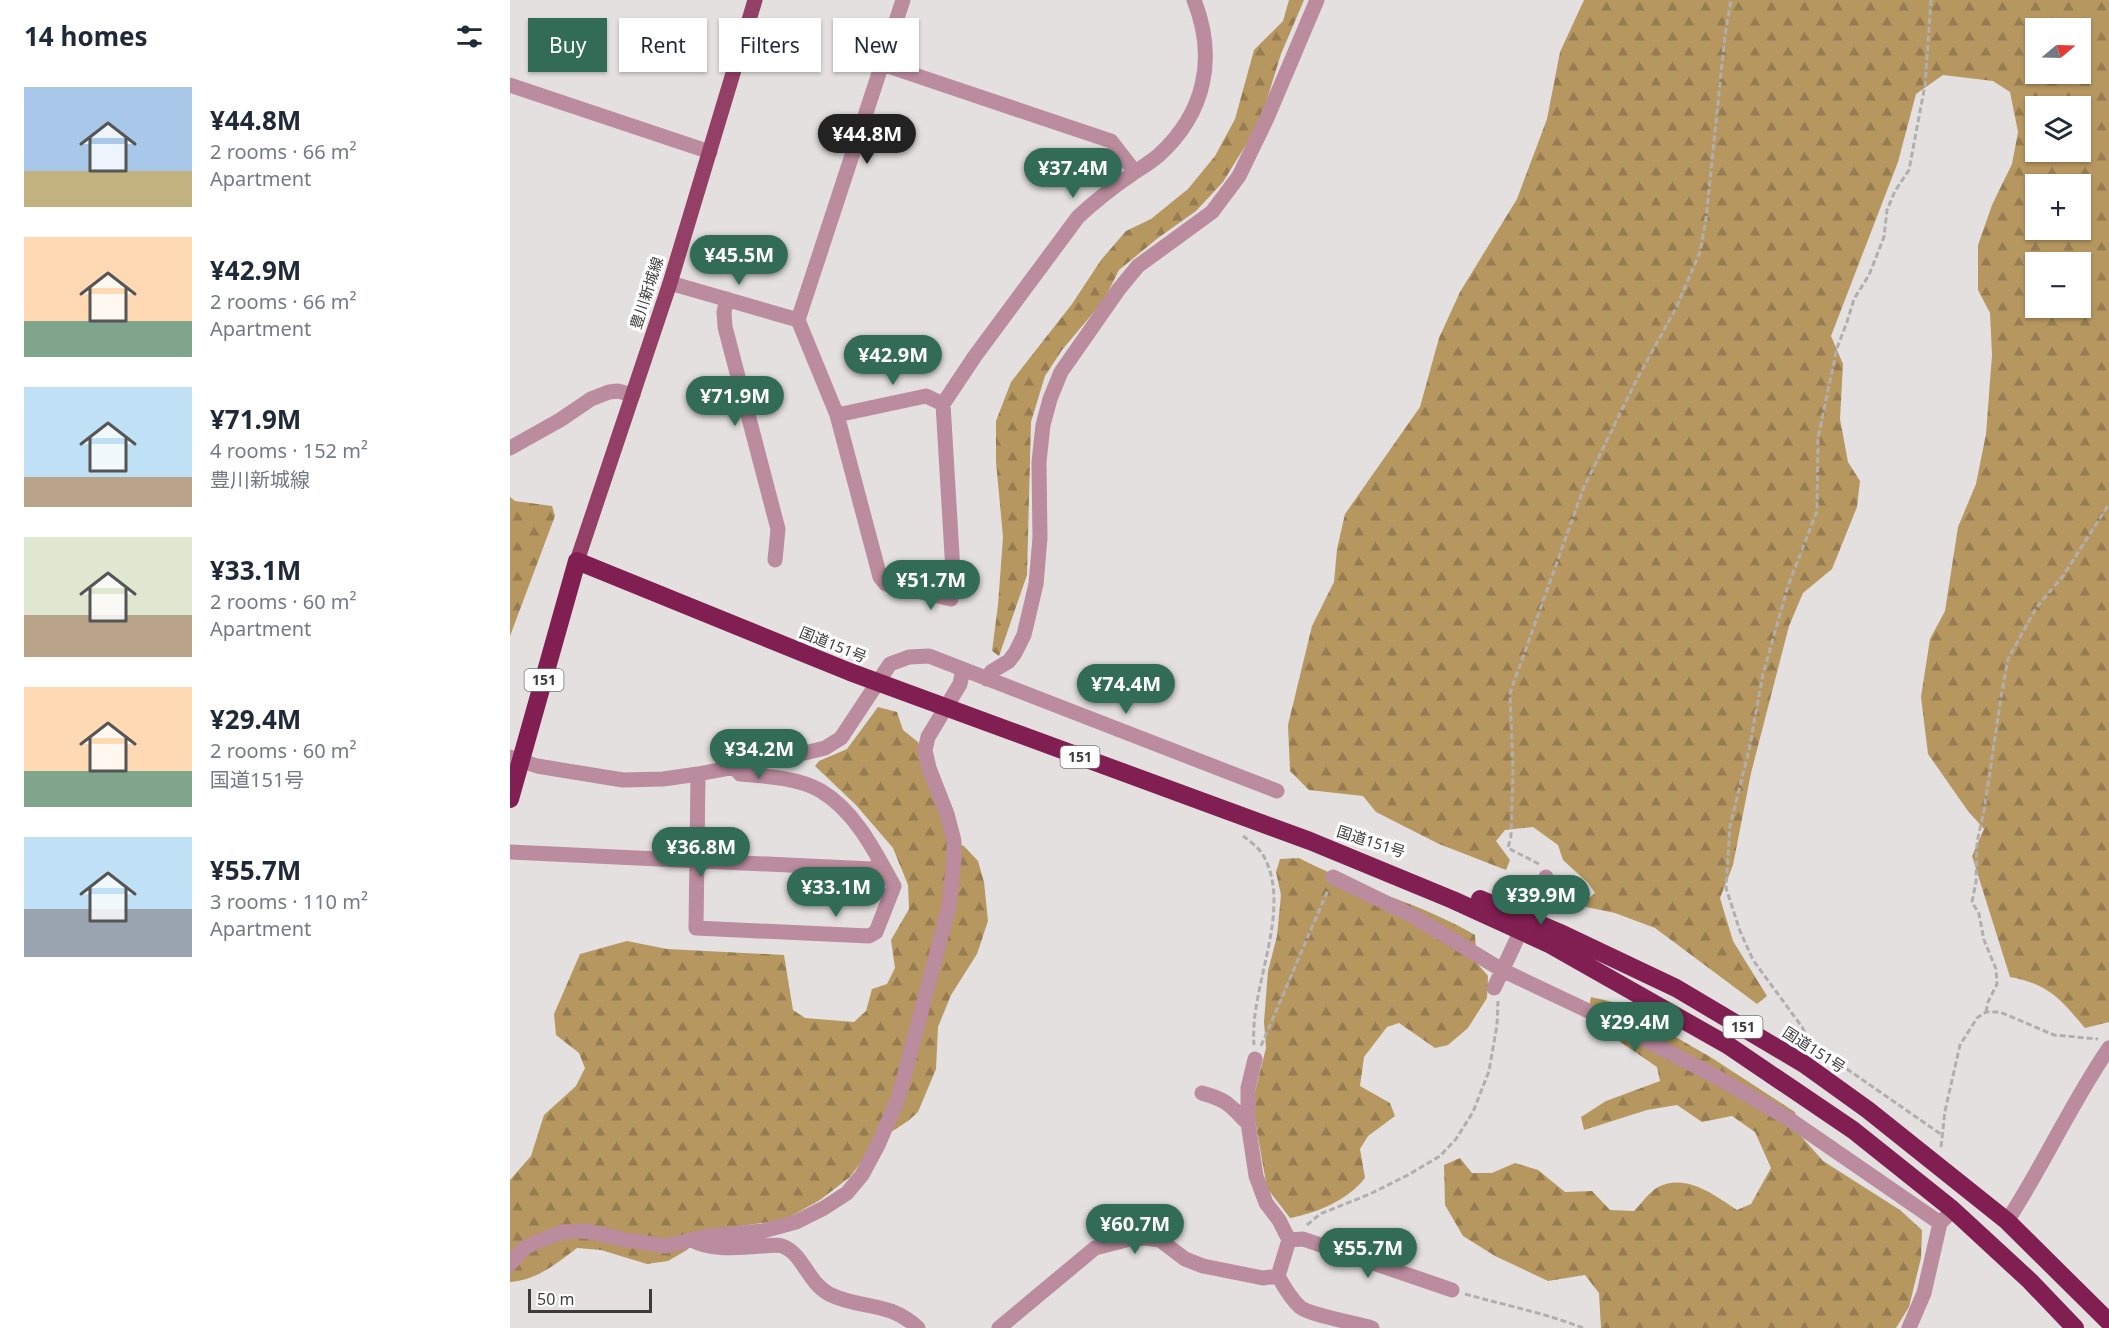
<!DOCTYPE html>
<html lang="en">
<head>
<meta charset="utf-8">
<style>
  :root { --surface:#fff; --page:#f2f2f3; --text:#1f2937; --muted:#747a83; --accent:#326c56 }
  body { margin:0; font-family:"Noto Sans","Noto Sans JP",sans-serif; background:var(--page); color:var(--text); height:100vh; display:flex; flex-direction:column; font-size:22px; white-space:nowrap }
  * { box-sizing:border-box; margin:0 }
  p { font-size:20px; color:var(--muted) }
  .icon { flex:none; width:33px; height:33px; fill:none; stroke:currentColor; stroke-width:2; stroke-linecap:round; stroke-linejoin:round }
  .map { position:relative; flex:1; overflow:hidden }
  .details { display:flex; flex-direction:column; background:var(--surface); width:510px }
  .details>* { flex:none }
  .hud { position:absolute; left:18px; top:18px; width:570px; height:54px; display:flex; gap:12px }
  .needle { width:39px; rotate:71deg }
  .controls { position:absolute; left:1515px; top:18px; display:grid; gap:12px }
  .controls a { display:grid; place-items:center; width:66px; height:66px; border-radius:0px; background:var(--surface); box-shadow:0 2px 4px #0004; font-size:30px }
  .scale { position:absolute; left:18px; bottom:15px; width:124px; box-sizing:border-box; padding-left:6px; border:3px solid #3d3c3c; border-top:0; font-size:16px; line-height:21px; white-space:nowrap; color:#3d3c3c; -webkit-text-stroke:4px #fff; paint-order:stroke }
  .price { position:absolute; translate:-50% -51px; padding:0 14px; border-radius:21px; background:var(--accent); color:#fff; font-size:20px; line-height:39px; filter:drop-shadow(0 2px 3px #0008) }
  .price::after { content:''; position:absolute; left:50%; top:36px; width:18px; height:14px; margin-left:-9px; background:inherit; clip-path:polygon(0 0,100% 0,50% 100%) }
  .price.selected { background:#222; color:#fff }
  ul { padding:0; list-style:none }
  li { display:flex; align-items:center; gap:18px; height:150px; padding:0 24px }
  li span { display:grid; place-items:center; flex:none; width:168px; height:120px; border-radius:0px; color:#555 }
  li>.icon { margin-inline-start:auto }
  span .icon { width:72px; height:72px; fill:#fffc; stroke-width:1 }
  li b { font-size:26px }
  h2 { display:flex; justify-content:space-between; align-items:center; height:72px; padding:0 24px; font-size:26px }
  .tag { padding:0 21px; border-radius:0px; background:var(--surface); box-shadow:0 2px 4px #0004; font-size:21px; line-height:54px }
  .tag.selected { background:var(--accent); color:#fff }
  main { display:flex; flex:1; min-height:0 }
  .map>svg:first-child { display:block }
  .forest { fill:url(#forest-firs); fill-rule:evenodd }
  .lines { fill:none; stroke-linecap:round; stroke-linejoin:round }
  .path { stroke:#b1aeae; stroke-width:3; stroke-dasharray:6 3; stroke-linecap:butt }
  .minor { stroke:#bb8b9e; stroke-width:15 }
  .major { stroke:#933f66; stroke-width:15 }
  .highway { stroke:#821f52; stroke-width:18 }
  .labels { text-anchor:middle; stroke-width:6; stroke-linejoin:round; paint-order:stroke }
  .shield { fill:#fff; stroke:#777676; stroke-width:1.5 }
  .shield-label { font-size:14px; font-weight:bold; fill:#3d3c3c }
  .street-label { font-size:15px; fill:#3d3c3c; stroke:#fff }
</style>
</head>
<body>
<main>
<section class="details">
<h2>14 homes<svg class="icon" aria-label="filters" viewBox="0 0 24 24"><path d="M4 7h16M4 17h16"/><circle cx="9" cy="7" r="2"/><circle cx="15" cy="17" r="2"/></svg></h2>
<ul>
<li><span style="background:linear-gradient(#a9c7e8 70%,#c2b280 0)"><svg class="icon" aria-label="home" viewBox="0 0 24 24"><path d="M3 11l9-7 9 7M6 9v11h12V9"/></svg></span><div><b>¥44.8M</b><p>2 rooms · 66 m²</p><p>Apartment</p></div></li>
<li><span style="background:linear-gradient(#ffd9b3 70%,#7fa58c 0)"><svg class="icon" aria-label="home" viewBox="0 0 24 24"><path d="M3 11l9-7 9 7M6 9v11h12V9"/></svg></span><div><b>¥42.9M</b><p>2 rooms · 66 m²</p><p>Apartment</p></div></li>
<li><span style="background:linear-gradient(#bfe0f5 75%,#b9a48a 0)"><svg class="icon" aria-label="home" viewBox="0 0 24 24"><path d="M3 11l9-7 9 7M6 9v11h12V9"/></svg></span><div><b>¥71.9M</b><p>4 rooms · 152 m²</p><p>豊川新城線</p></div></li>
<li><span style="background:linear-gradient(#dfe7d0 65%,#b9a48a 0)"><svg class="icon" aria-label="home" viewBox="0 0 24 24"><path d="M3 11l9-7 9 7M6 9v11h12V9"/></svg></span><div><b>¥33.1M</b><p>2 rooms · 60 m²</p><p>Apartment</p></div></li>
<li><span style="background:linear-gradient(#ffd9b3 70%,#7fa58c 0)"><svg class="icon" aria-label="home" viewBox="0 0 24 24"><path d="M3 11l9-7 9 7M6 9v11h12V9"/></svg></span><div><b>¥29.4M</b><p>2 rooms · 60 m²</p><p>国道151号</p></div></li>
<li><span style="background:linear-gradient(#bfe0f5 60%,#9aa5b1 0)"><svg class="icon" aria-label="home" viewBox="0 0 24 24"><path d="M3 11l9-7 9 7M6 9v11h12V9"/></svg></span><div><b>¥55.7M</b><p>3 rooms · 110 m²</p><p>Apartment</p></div></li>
</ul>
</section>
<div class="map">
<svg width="1599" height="1328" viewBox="0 0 1599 1328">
  <defs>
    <pattern id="forest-firs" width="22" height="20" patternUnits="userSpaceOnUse" patternTransform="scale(1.5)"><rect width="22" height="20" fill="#b79760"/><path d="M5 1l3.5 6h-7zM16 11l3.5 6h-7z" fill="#967c50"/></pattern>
  </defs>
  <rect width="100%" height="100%" fill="#e4e0e0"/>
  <!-- forest -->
  <path class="forest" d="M779,0H794L771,54L750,122L713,182L686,211L648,238L609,270L594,300L552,350L535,376L521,422L517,575L489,656L482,651L488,605L493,537L486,462V421L501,382L562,304L591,260L616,231L641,219L678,189L705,156L725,119L744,50L773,21Z
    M1074,0H1599V1022L1575,1028C1551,1000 1539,984 1500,977L1462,856L1474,829L1458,811L1418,754L1411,697L1420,639L1435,611L1448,527L1466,484L1476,434L1482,355L1480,313L1468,290V245L1482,205L1502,164L1508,132L1500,92L1483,81L1433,75L1406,94L1388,162L1321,336L1333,364L1330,419L1338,462L1350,481L1347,507L1322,569L1293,593L1279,626L1241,773L1223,865L1210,898L1223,941L1257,996L1247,1004L1145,928L1105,913L1076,907L1077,900L1085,893L1078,883L1053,860L1048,845L1023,827L995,830L986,841L1000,860L996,870L929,844L866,812L853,796L799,790L780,771L778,725L802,626L824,582L827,549L835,514L910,407L929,338L950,292L1007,199L1037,119L1050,52ZM1526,28H1570V74H1526ZM1526,106H1570V152H1526ZM1570,184V230H1526V184ZM1570,262V308H1526V262Z
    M0,497L5,501L42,506L45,516L0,636Z
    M368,707L387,712L393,730L408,742L440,841L454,846L468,861L474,882L478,921L467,954L441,995L428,1027L426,1069L408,1112L398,1121L378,1134L354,1158L340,1177L310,1200L274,1220L194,1231L177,1250L158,1261L137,1264L91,1250L67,1248C46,1264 27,1280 0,1282V1180L21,1156L34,1115L66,1086L75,1068L69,1053L46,1035L44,1014L70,954L117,941L157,949L274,955L283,1010L295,1018L344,1022L356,1011L362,989L377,984L385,968L381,940L399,909L398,885L383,848L346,805L305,766L309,761L337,749Z
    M789,858C846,888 909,902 965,935L967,963L978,976L977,998L958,1028L938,1045L925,1048L889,1023L877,1027L854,1057L850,1086L880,1103L885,1116L858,1136L850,1149L855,1178C838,1200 807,1213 780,1218L757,1188L742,1103L756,1048L754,1022L758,971L767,936L771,895L766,872L770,859Z
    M1081,997L1107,1003L1202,1058L1285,1112L1291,1136L1313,1161L1390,1210L1412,1230L1411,1258L1399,1307L1386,1328H1091L1089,1293L1075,1275L1038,1281L985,1256L953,1236L935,1205L934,1165L950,1158L962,1173H982L1005,1163L1028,1170L1055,1192L1082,1191L1100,1210L1124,1211C1131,1204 1139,1192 1148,1187C1177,1173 1204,1195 1227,1210L1241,1204L1261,1168L1245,1132L1222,1116L1192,1122L1167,1105L1137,1110L1074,1130L1071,1117L1096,1101L1150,1081L1147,1067L1077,1019Z"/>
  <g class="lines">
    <!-- path -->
    <path class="path" d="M1421,0L1415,85L1399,170L1385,191L1377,210L1374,237L1359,275L1344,299L1337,322L1327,348L1308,438L1307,511L1278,586L1253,674L1239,750L1220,826L1216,888L1230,931L1243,960L1292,1027L1301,1044L1432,1135
      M733,836C740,841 749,848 753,855C784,909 739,986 744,1045
      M1029,864L998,848L1001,836L1003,769L1000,693L1074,487L1126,381L1166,308L1190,252L1196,219L1215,35L1221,0
      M1476,1012L1478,1002L1487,984L1486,969L1474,940L1469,914L1462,902L1466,882L1467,842L1474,811L1491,697L1498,659L1526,608L1553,576L1599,504
      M751,1046L818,890
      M1431,1147L1435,1111L1450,1045L1467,1018L1476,1012H1490L1544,1035L1588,1039
      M797,1225L810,1214L860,1194L898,1175L930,1156L946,1139L963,1112L979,1071L987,1025L988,1001
      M955,1294C994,1305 1035,1313 1073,1328"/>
    <!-- minor -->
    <path class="minor" d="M393,0L288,320L327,415L370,577L376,584L441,599L444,588L433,404L465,356L568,217C585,201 603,187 622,174C631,168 641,162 649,155C695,113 707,58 684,0
      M372,64L601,141L625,172
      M0,85L200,152
      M160,283L288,320
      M217,299L214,312L215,327L268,529L265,560
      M327,415L416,396L433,404
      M0,448L50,420L81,399L99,392L108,391L123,395
      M476,679L481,672L499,661L505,653L514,635L526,584L530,538L529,462L533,425L540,399L551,372L609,289L628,266L702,212L729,176L757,118L807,0
      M0,757L27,766L113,780L153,779L188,774L278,757L315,748L331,738L380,664L399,657L419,656L767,791
      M188,774L186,928L359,936L366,932L384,886C365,852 346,812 311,791C289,778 256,776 230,774L225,768
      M0,852L362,869L371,863
      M823,877L903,916L992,970L1091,1017L1205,1076L1279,1119L1430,1223
      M984,988L1036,877
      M692,1093C702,1096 713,1099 720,1106C727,1111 731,1118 738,1123L746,1176L756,1203L769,1220L779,1240L768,1276C774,1287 781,1299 790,1307C799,1315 847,1323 862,1328
      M738,1123V1088L745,1059
      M1497,1221C1534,1165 1561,1103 1599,1048
      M182,1240C203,1252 231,1247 254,1246C260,1246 267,1244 272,1246C293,1253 297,1282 319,1294C351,1310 378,1300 408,1328
      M779,1240L793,1239L942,1290
      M0,1264L14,1248L31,1240L53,1232L76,1231L116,1240L156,1246L198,1236L253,1231L286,1222L314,1208L337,1193L352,1175L368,1145L389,1096L439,906L444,860V841L437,814L419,768L415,750L418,737L450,684L453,669
      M489,1328L585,1248L620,1239L636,1238L650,1240L675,1259L693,1266L753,1278L768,1276
      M1399,1328L1414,1293L1430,1223L1437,1216"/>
    <!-- major -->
    <path class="major" d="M67,561L160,283L245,0"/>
    <!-- highway -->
    <path class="highway" d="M0,799L67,561L340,672L800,841L943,900L1039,944L1219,1046L1343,1130L1442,1209L1520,1281L1565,1328
      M970,899L1048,932L1166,988L1294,1064L1358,1110L1497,1221L1599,1322"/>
  </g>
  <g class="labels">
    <!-- shield labels -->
    <g class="shield">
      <rect x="14.5" y="669" width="39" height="22" rx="4.5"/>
      <rect x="550.5" y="746" width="39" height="22" rx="4.5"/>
      <rect x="1213.5" y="1016" width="39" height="22" rx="4.5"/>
    </g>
    <g class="shield-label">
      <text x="34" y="685">151</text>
      <text x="570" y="762">151</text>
      <text x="1233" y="1032">151</text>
    </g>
    <!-- street labels -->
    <g class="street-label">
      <text transform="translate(137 293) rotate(-72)" y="5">豊川新城線</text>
      <text transform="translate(323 645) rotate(22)" y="5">国道151号</text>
      <text transform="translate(861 842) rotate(18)" y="5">国道151号</text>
      <text transform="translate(1304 1050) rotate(33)" y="5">国道151号</text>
    </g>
  </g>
</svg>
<div class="controls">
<a><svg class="needle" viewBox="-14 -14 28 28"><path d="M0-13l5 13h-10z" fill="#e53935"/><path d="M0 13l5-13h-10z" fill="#747a83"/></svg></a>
<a><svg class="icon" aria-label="layers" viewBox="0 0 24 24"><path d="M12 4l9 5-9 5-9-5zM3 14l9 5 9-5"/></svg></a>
<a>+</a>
<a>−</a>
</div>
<div class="scale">50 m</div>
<b class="price selected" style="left:357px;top:165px">¥44.8M</b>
<b class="price" style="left:563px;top:199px">¥37.4M</b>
<b class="price" style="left:229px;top:286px">¥45.5M</b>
<b class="price" style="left:383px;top:386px">¥42.9M</b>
<b class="price" style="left:225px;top:427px">¥71.9M</b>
<b class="price" style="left:421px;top:611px">¥51.7M</b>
<b class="price" style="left:616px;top:715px">¥74.4M</b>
<b class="price" style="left:249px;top:780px">¥34.2M</b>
<b class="price" style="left:191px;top:878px">¥36.8M</b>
<b class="price" style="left:326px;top:918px">¥33.1M</b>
<b class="price" style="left:1031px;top:926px">¥39.9M</b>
<b class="price" style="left:1125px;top:1053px">¥29.4M</b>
<b class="price" style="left:625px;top:1255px">¥60.7M</b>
<b class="price" style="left:858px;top:1279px">¥55.7M</b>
<div class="hud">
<a class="tag selected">Buy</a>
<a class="tag">Rent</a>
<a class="tag">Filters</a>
<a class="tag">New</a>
</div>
</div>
</main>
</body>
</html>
